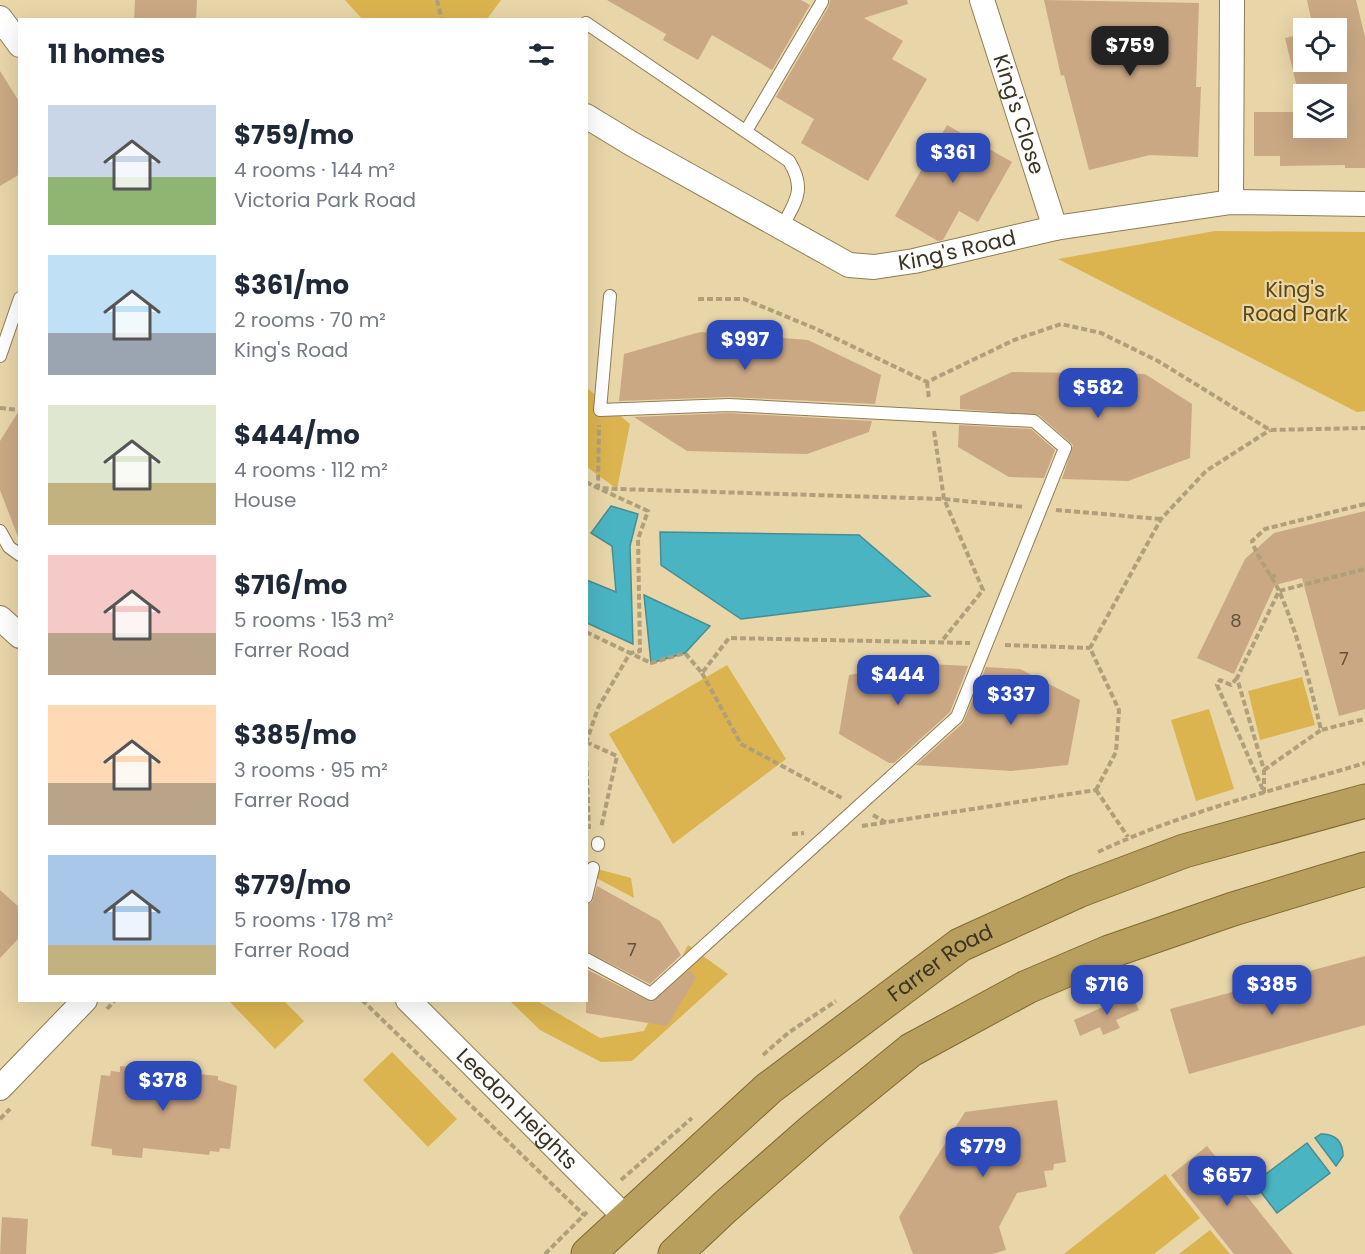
<!DOCTYPE html>
<html lang="en">
<head>
<meta charset="utf-8">
<style>
  :root { --surface:#fff; --page:#f2f2f3; --text:#1f2937; --muted:#747a83; --accent:#2d4aba }
  body { margin:0; font-family:Poppins,sans-serif; background:var(--page); color:var(--text); height:100vh; display:flex; flex-direction:column; font-size:22px; white-space:nowrap }
  * { box-sizing:border-box; margin:0 }
  p { font-size:20px; color:var(--muted) }
  .icon { flex:none; width:33px; height:33px; fill:none; stroke:currentColor; stroke-width:2; stroke-linecap:round; stroke-linejoin:round }
  .map { position:relative; flex:1; overflow:hidden }
  .side { position:absolute; left:18px; top:18px; width:570px; height:984px; display:flex; flex-direction:column; background:var(--surface); border-radius:0px; box-shadow:0 6px 24px #0002 }
  .side>* { flex:none }
  .buttons { position:absolute; left:1293px; top:18px; display:grid; gap:12px }
  .buttons a { display:grid; place-items:center; width:54px; height:54px; border-radius:0px; background:var(--surface); box-shadow:0 6px 24px #0002; font-size:30px }
  .price { position:absolute; translate:-50% -51px; padding:0 14px; border-radius:12px; background:var(--accent); color:#fff; font-size:20px; line-height:39px; filter:drop-shadow(0 2px 3px #0008) }
  .price::after { content:''; position:absolute; left:50%; top:36px; width:18px; height:14px; margin-left:-9px; background:inherit; clip-path:polygon(0 0,100% 0,50% 100%) }
  .price.current { background:#222; color:#fff }
  ul { padding:0; list-style:none }
  li { display:flex; align-items:center; gap:18px; height:150px; padding:0 30px }
  li span { display:grid; place-items:center; flex:none; width:168px; height:120px; border-radius:0px; color:#555 }
  li>.icon { margin-inline-start:auto }
  span .icon { width:72px; height:72px; fill:#fffc; stroke-width:1 }
  li b { font-size:26px }
  h2 { display:flex; justify-content:space-between; align-items:center; height:72px; padding:0 30px; font-size:26px }
  .map>svg:first-child { display:block }
  .green { fill:#dbb450 }
  .water { fill:#4bb4c3; stroke:#468e93; stroke-width:1.5 }
  .building { fill:#caa884; fill-rule:evenodd }
  .lines { fill:none; stroke-linecap:round; stroke-linejoin:round }
  .service-casing { stroke:#8f7d53; stroke-width:14 }
  .minor-casing { stroke:#8f7d53; stroke-width:26 }
  .trunk-casing { stroke:#816a2e; stroke-width:35 }
  .path { stroke:#af9f7b; stroke-width:4; stroke-dasharray:6 3; stroke-linecap:butt }
  .service { stroke:#fff; stroke-width:12 }
  .minor { stroke:#fff; stroke-width:24 }
  .trunk { stroke:#b89f5e; stroke-width:33 }
  .labels { text-anchor:middle; stroke-width:4.5; stroke-linejoin:round; paint-order:stroke }
  .number-label { font-size:18px; fill:#60513a }
  .street-label { font-size:21px; fill:#3c3422; stroke:#e8d5a8 }
  .park-label { font-size:21px; fill:#5c470d; stroke:#e8d5a8 }
</style>
</head>
<body>
<div class="map">
<svg width="1365" height="1254" viewBox="0 0 1365 1254">
  <rect width="100%" height="100%" fill="#e8d5a8"/>
  <!-- green -->
  <path class="green" d="M345,0H501L487,19L363,20Z
    M1215,231L1365,232V411L1357,412L1058,259Z
    M587,388L630,424L617,489L587,467Z
    M727,665L786,759L673,844L609,734Z
    M1302,677L1315,725L1260,740L1248,691Z
    M1209,709L1234,789L1196,801L1171,720Z
    M586,866L631,878L634,898L587,873Z
    M688,945L728,974L632,1061L601,1062L540,1030L510,1001H537L600,1038L644,1031Z
    M229,1001H284L304,1021L275,1049Z
    M392,1052L457,1119L428,1147L363,1080Z
    M1165,1174L1200,1218L1154,1254H1064Z
    M1210,1230L1230,1254H1179Z"/>
  <!-- water -->
  <path class="water" d="M611,506L638,514L630,546L633,644L587,623V580L616,592L612,546L591,533Z
    M660,532L859,535L930,596L741,619L661,565Z
    M644,595L710,626L685,653L651,663Z
    M1321,1134C1336,1134 1343,1141 1343,1156L1336,1166L1315,1138Z
    M1307,1143L1330,1173L1277,1213L1254,1183Z"/>
  <!-- building -->
  <path class="building" d="M135,0H197L196,20H134Z
    M607,0H801L810,5L772,70L712,35L698,60L663,40L666,34Z
    M830,0H907L908,4L864,18L903,41L892,59L927,79L868,181L801,143L814,119L776,97L829,6Z
    M1044,0L1199,3L1196,87H1201L1198,157L1150,155L1089,170L1064,75L1061,76Z
    M1307,0H1356L1365,37V168H1345V165L1280,166V156H1254V112H1303L1285,38L1304,34V62H1336V28H1313ZM1304,94H1336V128H1304Z
    M0,71L20,103V174L0,186Z
    M947,125L1012,162L978,222L959,211L943,240L938,241L895,216Z
    M700,332L808,340L881,375L875,404L729,397L619,401L624,354Z
    M1012,372L1145,374L1192,404L1190,458L1128,481L1062,479L1073,445L1039,415L960,409V396Z
    M20,409V537H18L0,490V441Z
    M729,413L872,421L869,432L807,454L687,451L634,417Z
    M959,425L1031,429L1055,450L1044,478L1009,477L958,447Z
    M1365,511V709L1339,716L1302,578L1275,585L1234,674L1197,658L1245,559L1274,533Z
    M911,663L968,666L950,712L894,763H889L839,734L849,675Z
    M986,667L1020,669L1080,700L1068,765L1011,771L916,765L963,723Z
    M597,886L660,921L681,955L650,984L586,951V905L592,902Z
    M0,890L20,908V937L0,958Z
    M1365,956V1025L1189,1074L1170,1009Z
    M586,969L651,1002L690,970L696,978L667,1026L586,1013Z
    M1132,994L1139,1010L1116,1020L1120,1028L1103,1035L1100,1027L1080,1036L1074,1020Z
    M120,1066L218,1076V1080L237,1086L230,1149L220,1148L219,1152L210,1151L209,1155L143,1148L142,1158L112,1155V1149L91,1146L101,1075L110,1076L111,1071L120,1072Z
    M1057,1100L1066,1162L1054,1164L1053,1170L1044,1171L1047,1187L1017,1193L999,1227L1006,1250L992,1254H913L899,1217L965,1112Z
    M1207,1146L1293,1254H1234L1171,1175Z
    M2,1217L28,1219L26,1254H0Z"/>
  <g class="lines">
    <!-- service casing -->
    <g class="service-casing">
      <path id="service" d="M586,23L789,161C807,190 795,202 781,229
        M746,131L822,2
        M0,356L20,298
        M0,531L9,547L20,555
        M598,845V843
        M586,897L593,868
        M586,959L651,994L957,717L1065,448L1034,421L729,405L600,410L610,296"/>
    </g>
    <!-- minor casing -->
    <g class="minor-casing">
      <g id="minor">
        <path id="s1" d="M982,0L1055,228"/>
        <path d="M0,18L20,45"/>
        <path id="s2" d="M586,116L632,144L849,265L874,267L914,261L1055,228L1231,202L1365,204"/>
        <path d="M1231,202L1232,0"/>
        <path d="M0,618L20,636"/>
        <path id="s3" d="M408,1000L626,1218"/>
        <path d="M0,1088L85,1000"/>
      </g>
    </g>
    <!-- trunk casing -->
    <g class="trunk-casing">
      <g id="trunk">
        <path id="s4" d="M588,1254L769,1088L960,945L1078,891L1184,851L1365,801"/>
        <path d="M675,1254L725,1207L814,1129L911,1050L1027,987L1109,952L1233,909L1365,869"/>
      </g>
    </g>
    <!-- path -->
    <path class="path" d="M437,0L442,20
      M698,299H744L814,328L927,382L1014,340L1061,324L1101,333L1158,361L1270,430L1365,428
      M927,382L929,399
      M0,408L20,410
      M934,431L944,499L983,590L941,642
      M586,482L598,488L617,489L944,499L1025,507
      M1365,504L1265,529L1252,541C1258,560 1272,575 1280,593C1299,637 1310,684 1321,730L1365,719
      M1056,510L1161,519
      M1270,577L1276,575
      M586,632L651,663L685,653L702,673L729,638L970,643
      M1005,645L1090,648
      M702,673L741,744L842,798
      M1237,678L1231,685L1220,680L1217,685L1263,790
      M586,742L617,756L601,828
      M586,743L598,708L630,653L640,651L638,539L648,511L598,488L599,425
      M586,752L589,829
      M1264,770L1321,730
      M1096,790L1116,752L1119,710L1090,648L1161,519L1206,471L1270,430
      M1096,790L1128,837
      M1264,793V770L1237,678L1279,591L1365,569
      M873,815L887,823
      M862,826L1096,790
      M792,834L804,833
      M1098,852C1182,812 1276,790 1365,763
      M362,1000L584,1215
      M107,1009L115,1000
      M763,1055L788,1033L836,1001
      M0,1119L10,1109
      M621,1180L692,1118
      M545,1254L587,1212"/>
    <!-- service -->
    <use href="#service" class="service"/>
    <!-- minor -->
    <use href="#minor" class="minor"/>
    <!-- trunk -->
    <use href="#trunk" class="trunk"/>
  </g>
  <g class="labels">
    <!-- number labels -->
    <g class="number-label">
      <text x="1236" y="627">8</text>
      <text x="1344" y="665">7</text>
      <text x="632" y="956">7</text>
    </g>
    <!-- street labels -->
    <g class="street-label">
      <text dy="7" stroke="none"><textPath href="#s1" startOffset="120">King's Close</textPath></text>
      <text dy="7" stroke="none"><textPath href="#s2" startOffset="412">King's Road</textPath></text>
      <text dy="7" stroke="none"><textPath href="#s4" startOffset="458">Farrer Road</textPath></text>
      <text dy="7" stroke="none"><textPath href="#s3" startOffset="154">Leedon Heights</textPath></text>
    </g>
    <!-- park labels -->
    <g class="park-label">
      <text x="1295" y="297">King's<tspan x="1295" dy="24">Road Park</tspan></text>
    </g>
  </g>
</svg>
<div class="buttons">
<a><svg class="icon" aria-label="locate" viewBox="0 0 24 24"><circle cx="12" cy="12" r="6"/><path d="M12 2v4M12 18v4M2 12h4M18 12h4"/></svg></a>
<a><svg class="icon" aria-label="layers" viewBox="0 0 24 24"><path d="M12 4l9 5-9 5-9-5zM3 14l9 5 9-5"/></svg></a>
</div>
<b class="price current" style="left:1130px;top:77px">$759</b>
<b class="price" style="left:953px;top:184px">$361</b>
<b class="price" style="left:745px;top:371px">$997</b>
<b class="price" style="left:1098px;top:419px">$582</b>
<b class="price" style="left:898px;top:706px">$444</b>
<b class="price" style="left:1011px;top:726px">$337</b>
<b class="price" style="left:1107px;top:1016px">$716</b>
<b class="price" style="left:1272px;top:1016px">$385</b>
<b class="price" style="left:163px;top:1112px">$378</b>
<b class="price" style="left:983px;top:1178px">$779</b>
<b class="price" style="left:1227px;top:1207px">$657</b>
<section class="side">
<h2>11 homes<svg class="icon" aria-label="filters" viewBox="0 0 24 24"><path d="M4 7h16M4 17h16"/><circle cx="9" cy="7" r="2"/><circle cx="15" cy="17" r="2"/></svg></h2>
<ul>
<li><span style="background:linear-gradient(#c9d6e8 60%,#8fb573 0)"><svg class="icon" aria-label="home" viewBox="0 0 24 24"><path d="M3 11l9-7 9 7M6 9v11h12V9"/></svg></span><div><b>$759/mo</b><p>4 rooms · 144 m²</p><p>Victoria Park Road</p></div></li>
<li><span style="background:linear-gradient(#bfe0f5 65%,#9aa5b1 0)"><svg class="icon" aria-label="home" viewBox="0 0 24 24"><path d="M3 11l9-7 9 7M6 9v11h12V9"/></svg></span><div><b>$361/mo</b><p>2 rooms · 70 m²</p><p>King's Road</p></div></li>
<li><span style="background:linear-gradient(#dfe7d0 65%,#c2b280 0)"><svg class="icon" aria-label="home" viewBox="0 0 24 24"><path d="M3 11l9-7 9 7M6 9v11h12V9"/></svg></span><div><b>$444/mo</b><p>4 rooms · 112 m²</p><p>House</p></div></li>
<li><span style="background:linear-gradient(#f6c9c9 65%,#b9a48a 0)"><svg class="icon" aria-label="home" viewBox="0 0 24 24"><path d="M3 11l9-7 9 7M6 9v11h12V9"/></svg></span><div><b>$716/mo</b><p>5 rooms · 153 m²</p><p>Farrer Road</p></div></li>
<li><span style="background:linear-gradient(#ffd9b3 65%,#b9a48a 0)"><svg class="icon" aria-label="home" viewBox="0 0 24 24"><path d="M3 11l9-7 9 7M6 9v11h12V9"/></svg></span><div><b>$385/mo</b><p>3 rooms · 95 m²</p><p>Farrer Road</p></div></li>
<li><span style="background:linear-gradient(#a9c7e8 75%,#c2b280 0)"><svg class="icon" aria-label="home" viewBox="0 0 24 24"><path d="M3 11l9-7 9 7M6 9v11h12V9"/></svg></span><div><b>$779/mo</b><p>5 rooms · 178 m²</p><p>Farrer Road</p></div></li>
</ul>
</section>
</div>
</body>
</html>
